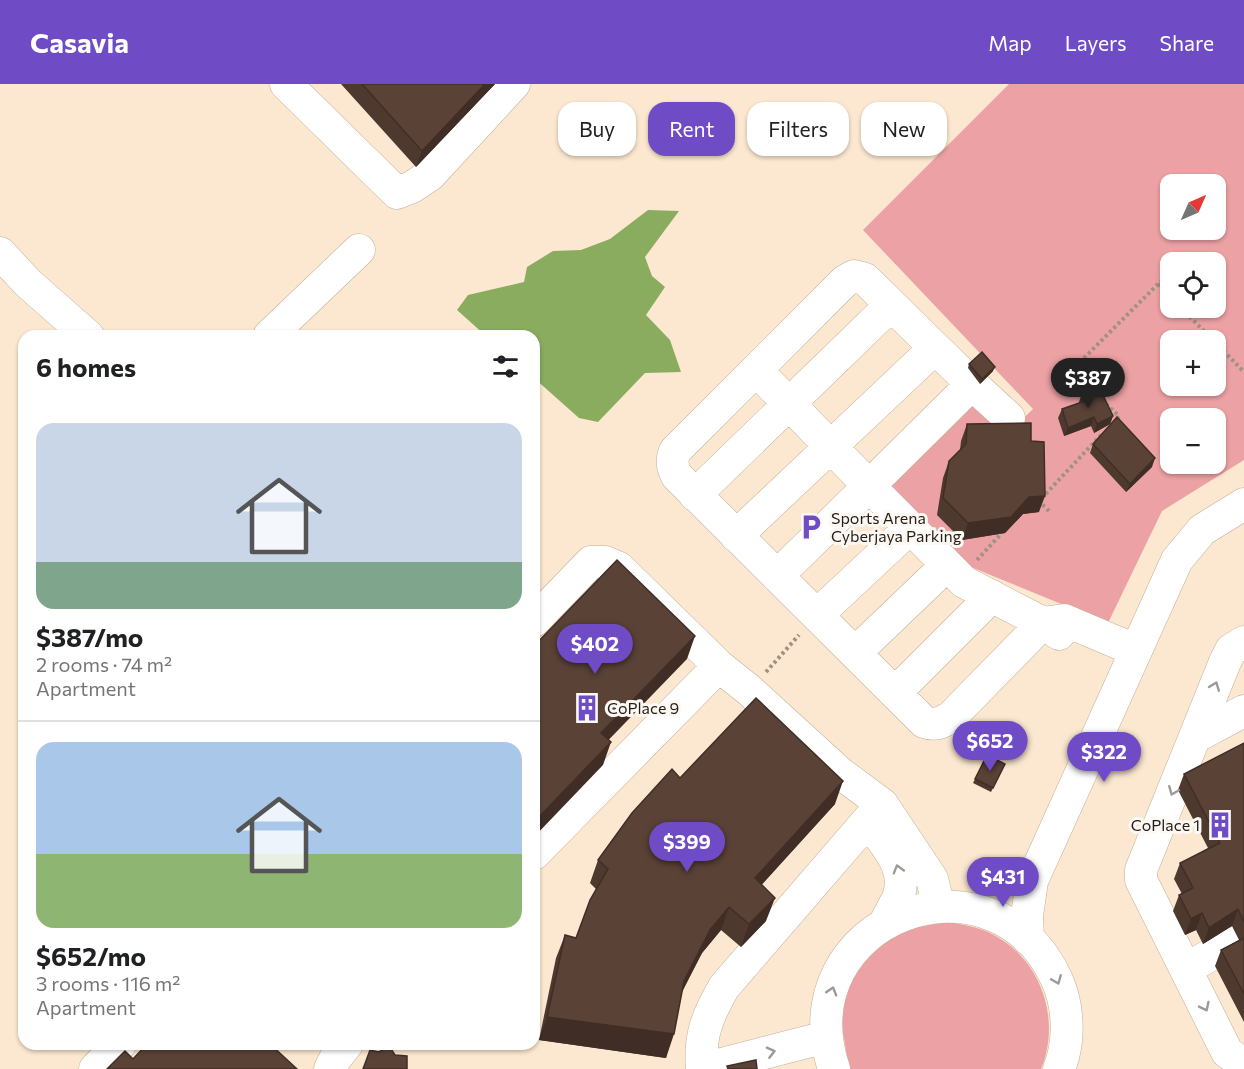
<!DOCTYPE html>
<html lang="en">
<head>
<meta charset="utf-8">
<style>
  :root { --surface:#fff; --page:#f6f6f6; --text:#202124; --muted:#757577; --line:#e0e0e0; --accent:#6f4cc5 }
  body { margin:0; font-family:Commissioner,sans-serif; background:var(--page); color:var(--text); height:100vh; display:flex; flex-direction:column; font-size:22px; white-space:nowrap }
  * { box-sizing:border-box; margin:0 }
  p { font-size:20px; color:var(--muted) }
  .icon { flex:none; width:33px; height:33px; fill:none; stroke:currentColor; stroke-width:2; stroke-linecap:round; stroke-linejoin:round }
  .map { position:relative; flex:1; overflow:hidden }
  .panel { position:absolute; left:18px; top:246px; width:522px; height:720px; display:flex; flex-direction:column; background:var(--surface); border-radius:18px; box-shadow:0 2px 4px #0004 }
  .panel>* { flex:none }
  .top-card { position:absolute; left:558px; top:18px; width:570px; height:54px; display:flex; gap:12px }
  .needle { width:39px; rotate:45deg }
  .buttons { position:absolute; left:1160px; top:90px; display:grid; gap:12px }
  .buttons a { display:grid; place-items:center; width:66px; height:66px; border-radius:12px; background:var(--surface); box-shadow:0 2px 4px #0004; font-size:30px }
  .price { position:absolute; translate:-50% -51px; padding:0 14px; border-radius:21px; background:var(--accent); color:#fff; font-size:20px; line-height:39px; filter:drop-shadow(0 2px 3px #0008) }
  .price::after { content:''; position:absolute; left:50%; top:36px; width:18px; height:14px; margin-left:-9px; background:inherit; clip-path:polygon(0 0,100% 0,50% 100%) }
  .price.on { background:#222; color:#fff }
  ul { padding:0; list-style:none }
  li { display:grid; align-content:center; gap:12px; height:318px; padding:0 18px }
  li+li { border-top:2px solid var(--line) }
  li span { display:grid; place-items:center; height:186px; border-radius:18px; color:#555 }
  li>.icon { margin-inline-start:auto }
  span .icon { width:108px; height:108px; fill:#fffc; stroke-width:1 }
  li b { font-size:26px }
  h2 { display:flex; justify-content:space-between; align-items:center; height:72px; padding:0 18px; font-size:26px }
  .pill { padding:0 21px; border-radius:18px; background:var(--surface); box-shadow:0 2px 4px #0004; font-size:21px; line-height:54px }
  .pill.on { background:var(--accent); color:#fff }
  header { display:flex; align-items:center; gap:36px; box-sizing:border-box; height:84px; padding:0 30px; background:var(--accent); color:#fff }
  header strong { font-size:28px }
  nav { display:flex; gap:33px; margin-inline-start:auto; font-size:21px }
  .map>svg:first-child { display:block }
  .green { fill:#eca1a4; fill-rule:evenodd }
  .water { fill:#89ac5e }
  .lines { fill:none; stroke-linecap:round; stroke-linejoin:round }
  .minor-casing { stroke:#c2af98; stroke-width:33 }
  .path { stroke:#a09180; stroke-width:4; stroke-dasharray:3 3; stroke-linecap:butt }
  .minor { stroke:#fff; stroke-width:32 }
  .wall { fill:#4e392f }
  .shaded-wall { fill:#402e26 }
  .building { fill:#5b4237; stroke:#402e26; stroke-width:1.5 }
  .oneway { stroke:#9d9996 }
  .labels { text-anchor:middle; stroke-width:6; stroke-linejoin:round; paint-order:stroke }
  .poi-label { font-size:16px; fill:#251d15; stroke:#fcf8f3; text-anchor:start }
</style>
</head>
<body>
<header>
<strong>Casavia</strong>
<nav><a>Map</a><a>Layers</a><a>Share</a></nav>
</header>
<div class="map">
<svg width="1244" height="985" viewBox="0 0 1244 985">
  <rect width="100%" height="100%" fill="#fce8d0"/>
  <!-- green -->
  <path class="green" d="M1009,0H1244V376L1162,427L1108,539L971,483L887,403L977,316L1010,347L1033,325L863,146ZM1170,100H1215V146H1170ZM1170,178H1215V224H1170ZM1170,256H1215V302H1170ZM1170,334H1215V380H1170Z
    M947,838C960,840 971,842 983,846C1038,867 1063,932 1041,985H849L840,930L852,894L876,863L909,844Z"/>
  <!-- water -->
  <path class="water" d="M648,126L679,127L645,173L652,192L665,203L646,231L670,256L681,288L645,289L598,338L579,334L534,294V252H486L457,226L468,211L524,198L527,183L553,167L581,166L610,155Z"/>
  <g class="lines">
    <!-- minor casing -->
    <g class="minor-casing">
      <path id="minor" d="M286,0L397,109L412,103L430,91L514,0
        M0,169L28,199L88,252
        M269,252L359,166
        M756,286L869,402L777,492
        M972,300L865,195L854,192L845,197L675,367C671,376 672,383 677,392L924,638C935,642 941,639 951,633L1043,539L1064,536L1135,566
        M1009,334L972,300L869,402L964,498L1043,539L1059,550
        M695,411L891,221
        M736,452L935,264
        M817,531L910,444
        M534,537L591,478H605L619,484L719,582L749,606L840,689L882,720L932,795L939,823
        M1244,558L1231,566L1225,578L1141,786V796L1227,968L1244,981
        M855,569L947,481
        M895,609L992,512
        M1195,653L1244,627
        M875,746C890,767 908,787 898,814C894,822 889,831 885,839
        M534,770L719,582
        M1028,855L1027,832L1032,797L1177,476L1202,446L1244,420
        M1186,885L1244,852
        M95,985L120,960
        M330,985L335,975L347,960
        M702,985C699,951 708,931 724,903L882,720
        M717,985L722,980L826,953
        M834,985C784,834 994,756 1057,896C1069,923 1070,958 1059,985"/>
    </g>
    <!-- path -->
    <path class="path" d="M1179,178L1181,177
      M1158,200L1170,212
      M1181,224L1213,256
      M1215,258L1244,288
      M1094,308L1072,286L1170,188
      M1106,320L1119,332L1116,336
      M1049,427L1039,417L1102,350
      M977,476L1001,450
      M766,588L799,551"/>
    <!-- minor -->
    <use href="#minor" class="minor"/>
  </g>
  <!-- wall -->
  <path class="wall" d="M341,0H495L416,83Z
    M969,280L993,287L980,300L968,284Z
    M1082,309L1113,332L1110,340L1094,349L1091,342L1064,352L1058,334L1062,325L1079,319V318Z
    M967,340L1031,357L1039,428L1023,430L1005,449L962,456L937,431L943,394L949,377L960,366L961,357Z
    M1093,360L1152,383L1126,408L1090,369Z
    M1244,659V938L1215,882L1221,866L1239,856L1232,842L1203,860L1196,846L1185,851L1173,827L1179,811L1182,810L1174,795L1180,779L1208,764L1178,706L1184,690Z
    M1003,684L991,708L973,699L975,695Z
    M680,694L835,720L762,800L766,837L741,863L721,846L702,869L682,907L666,974L539,956L556,874L565,851L576,854L596,805L590,799L598,776Z"/>
  <!-- shaded-wall -->
  <path class="shaded-wall" d="M485,0H495L416,83L422,67Z
    M995,283L993,287L980,300L982,295Z
    M1113,332L1110,340L1094,349L1097,340Z
    M1094,333L1091,342L1064,352L1068,344Z
    M1155,374L1152,383L1126,408L1130,400Z
    M1045,412L1039,428L1023,430L1005,449L962,456L968,439L1029,413Z
    M695,552L687,575L593,672L601,649Z
    M611,658L603,681L534,753V738Z
    M843,697L835,720L747,817L755,794Z
    M775,814L766,837L741,863L749,840Z
    M729,823L721,846L702,869L676,920L684,897L710,846Z
    M1238,825L1232,842L1203,860L1209,844Z
    M1202,829L1196,846L1185,851L1191,835Z
    M547,933L674,950L666,974L539,956Z"/>
  <!-- building -->
  <path class="building" d="M362,0H485L422,67Z
    M982,268L995,283L982,295L969,280Z
    M1098,301L1113,332L1097,340L1094,333L1068,344L1062,325L1085,317L1082,309Z
    M1117,333L1155,374L1130,400L1093,360Z
    M1031,339V357L1044,358L1045,412L1029,413L1011,433L968,439L943,414L949,377L966,360L967,340Z
    M617,476L695,552L601,649L611,658L534,738V562Z
    M756,614L843,697L755,794L775,814L749,840L729,823L710,846L684,897L674,950L547,933L565,851L576,854L590,816L608,785L598,776L632,729L672,685L680,694Z
    M1244,659V838L1238,825L1209,844L1202,829L1191,835L1179,811L1193,804L1180,779L1220,759L1184,690Z
    M987,671L1005,680L993,704L975,695Z
    M1244,854V910L1221,866Z
    M147,960H270L297,985H107L125,967L133,975Z
    M389,962L395,971L407,972V985H363L370,966L379,968Z
    M756,976L757,985H728L727,982Z"/>
  <!-- one-way arrows -->
  <defs><path id="oneway-chevron" d="M-2-3.5L2.5 0L-2 3.5" fill="none" stroke-width="1.6" stroke-linecap="round" stroke-linejoin="round" transform="scale(1.5)"/></defs>
  <g class="oneway">
    <use href="#oneway-chevron" transform="translate(1215 602) rotate(-69)"/>
    <use href="#oneway-chevron" transform="translate(1173 707) rotate(112)"/>
    <use href="#oneway-chevron" transform="translate(898 785) rotate(-106)"/>
    <use href="#oneway-chevron" transform="translate(1057 896) rotate(68)"/>
    <use href="#oneway-chevron" transform="translate(832 907) rotate(-73)"/>
    <use href="#oneway-chevron" transform="translate(1205 923) rotate(64)"/>
    <use href="#oneway-chevron" transform="translate(771 968) rotate(-14)"/>
  </g>
  <!-- icons -->
  <defs>
    <g id="parking-bare" transform="scale(2.07)"><path d="M-3.5-5.5H1a3.5 3.5 0 0 1 0 7H-1V5.5H-3.5ZM-1-3.4V-.6H.8a1.4 1.4 0 0 0 0-2.8Z" fill="#6f4cc5" stroke="#fcf8f3" stroke-width="2.5" paint-order="stroke"/></g>
    <g id="building-bare" transform="scale(2.07)"><path d="M-4-6H4V6H1V3H-1V6H-4ZM-2.5-4.3h1.7v1.8h-1.7ZM.8-4.3h1.7v1.8H.8ZM-2.5-1h1.7V.8h-1.7ZM.8-1h1.7V.8H.8Z" fill="#6f4cc5" stroke="#fcf8f3" stroke-width="2.5" paint-order="stroke"/></g>
  </defs>
  <g fill-rule="evenodd">
    <use href="#parking-bare" x="811" y="443"/>
    <use href="#building-bare" x="587" y="624"/>
    <use href="#building-bare" x="1220" y="741"/>
  </g>
  <g class="labels">
    <!-- poi labels -->
    <g class="poi-label">
      <text x="831" y="440">Sports Arena<tspan x="831" dy="18">Cyberjaya Parking</tspan></text>
      <text x="607" y="630">CoPlace 9</text>
      <text x="1200" y="747" text-anchor="end">CoPlace 1</text>
    </g>
  </g>
</svg>
<div class="buttons">
<a><svg class="needle" viewBox="-14 -14 28 28"><path d="M0-13l5 13h-10z" fill="#e53935"/><path d="M0 13l5-13h-10z" fill="#757577"/></svg></a>
<a><svg class="icon" aria-label="locate" viewBox="0 0 24 24"><circle cx="12" cy="12" r="6"/><path d="M12 2v4M12 18v4M2 12h4M18 12h4"/></svg></a>
<a>+</a>
<a>−</a>
</div>
<b class="price on" style="left:1088px;top:325px">$387</b>
<b class="price" style="left:595px;top:591px">$402</b>
<b class="price" style="left:990px;top:688px">$652</b>
<b class="price" style="left:1104px;top:699px">$322</b>
<b class="price" style="left:687px;top:789px">$399</b>
<b class="price" style="left:1003px;top:824px">$431</b>
<div class="top-card">
<a class="pill">Buy</a>
<a class="pill on">Rent</a>
<a class="pill">Filters</a>
<a class="pill">New</a>
</div>
<section class="panel">
<h2>6 homes<svg class="icon" aria-label="filters" viewBox="0 0 24 24"><path d="M4 7h16M4 17h16"/><circle cx="9" cy="7" r="2"/><circle cx="15" cy="17" r="2"/></svg></h2>
<ul>
<li><span style="background:linear-gradient(#c9d6e8 75%,#7fa58c 0)"><svg class="icon" aria-label="home" viewBox="0 0 24 24"><path d="M3 11l9-7 9 7M6 9v11h12V9"/></svg></span><div><b>$387/mo</b><p>2 rooms · 74 m²</p><p>Apartment</p></div></li>
<li><span style="background:linear-gradient(#a9c7e8 60%,#8fb573 0)"><svg class="icon" aria-label="home" viewBox="0 0 24 24"><path d="M3 11l9-7 9 7M6 9v11h12V9"/></svg></span><div><b>$652/mo</b><p>3 rooms · 116 m²</p><p>Apartment</p></div></li>
</ul>
</section>
</div>
</body>
</html>
